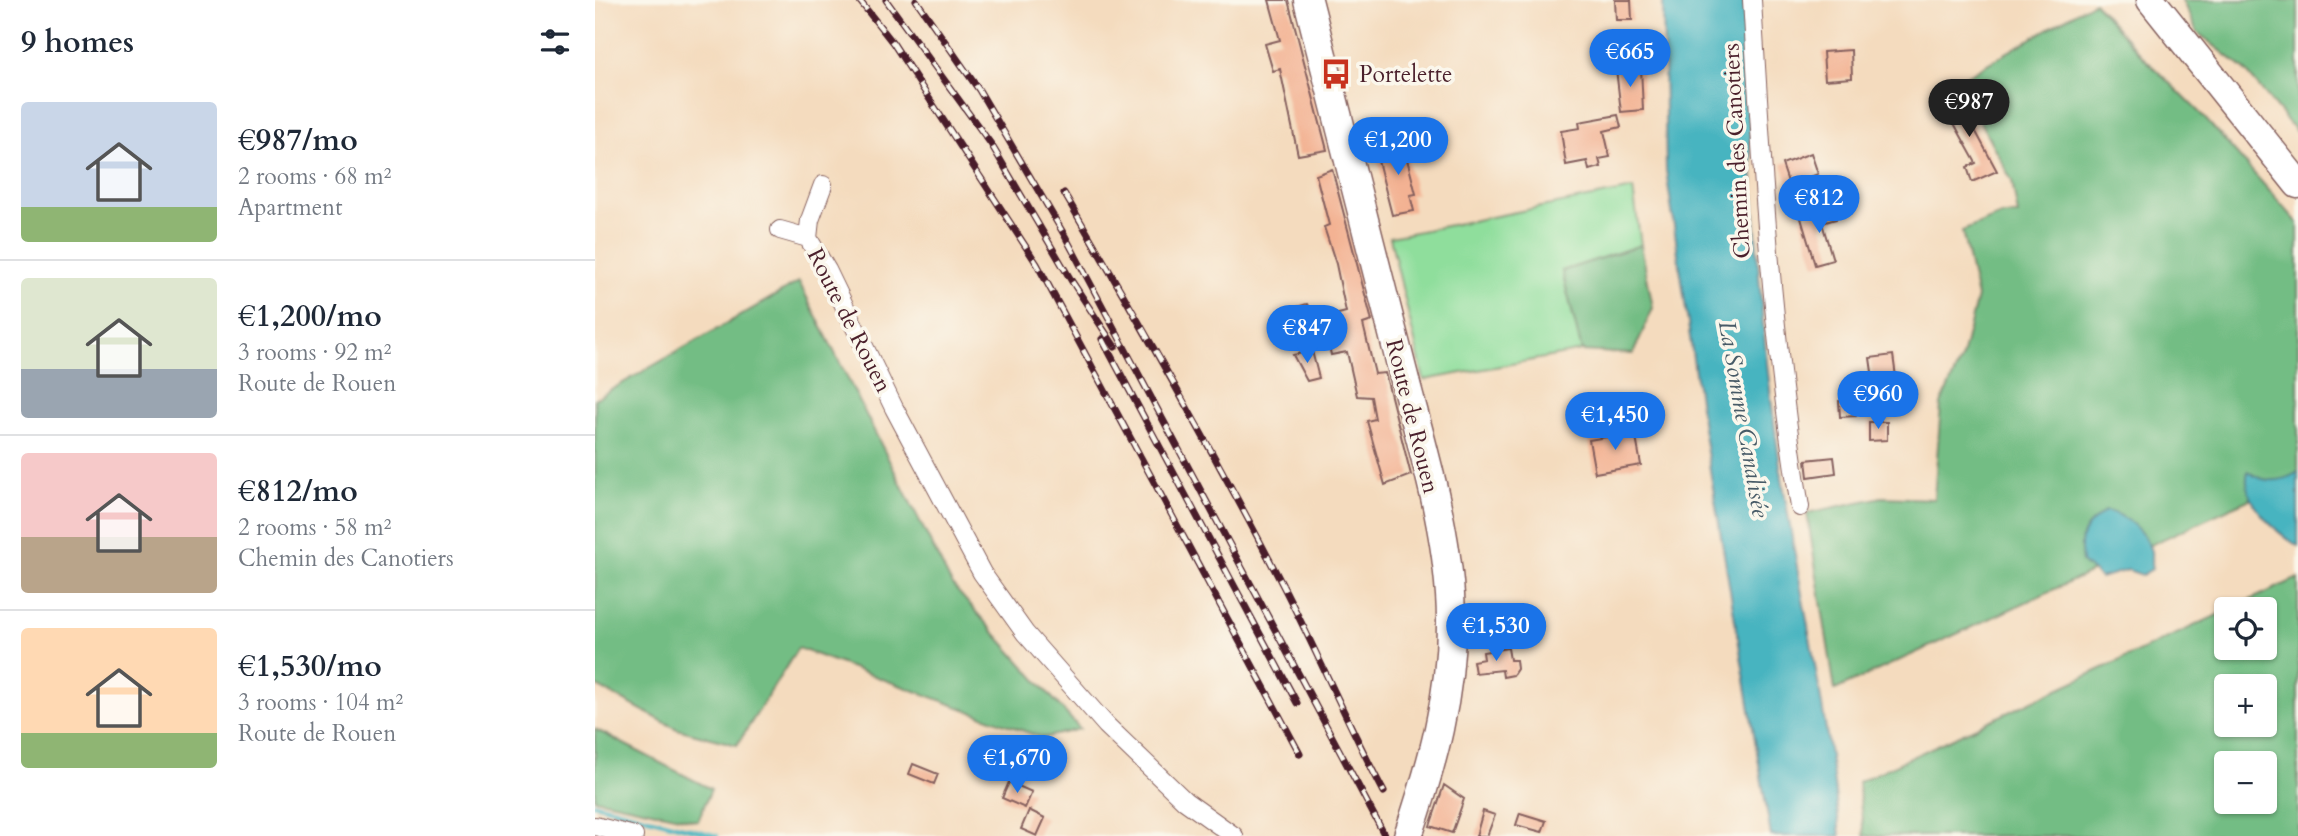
<!DOCTYPE html>
<html lang="en">
<head>
<meta charset="utf-8">
<style>
  :root { --surface:#fff; --page:#f2f2f3; --text:#1f2937; --muted:#747a83; --line:#e0e1e3; --accent:#1a73e8 }
  body { margin:0; font-family:Cardo,serif; background:var(--page); color:var(--text); height:100vh; display:flex; flex-direction:column; font-size:26px; white-space:nowrap }
  * { box-sizing:border-box; margin:0 }
  p { font-size:23px; color:var(--muted) }
  .icon { flex:none; width:38px; height:38px; fill:none; stroke:currentColor; stroke-width:2; stroke-linecap:round; stroke-linejoin:round }
  .map { position:relative; flex:1; overflow:hidden }
  .panel { display:flex; flex-direction:column; background:var(--surface); width:595px }
  .panel>* { flex:none }
  .fabs { position:absolute; left:1619px; top:597px; display:grid; gap:14px }
  .fabs a { display:grid; place-items:center; width:63px; height:63px; border-radius:7px; background:var(--surface); box-shadow:0 2px 5px #0004; font-size:35px }
  .price { position:absolute; translate:-50% -60px; padding:0 16px; border-radius:24px; background:var(--accent); color:#fff; font-size:23px; line-height:46px; filter:drop-shadow(0 2px 4px #0008) }
  .price::after { content:''; position:absolute; left:50%; top:42px; width:21px; height:16px; margin-left:-10px; background:inherit; clip-path:polygon(0 0,100% 0,50% 100%) }
  .price.current { background:#222; color:#fff }
  ul { padding:0; list-style:none }
  li { display:flex; align-items:center; gap:21px; height:175px; padding:0 21px }
  li+li { border-top:2px solid var(--line) }
  li span { display:grid; place-items:center; flex:none; width:196px; height:140px; border-radius:7px; color:#555 }
  li>.icon { margin-inline-start:auto }
  span .icon { width:84px; height:84px; fill:#fffc; stroke-width:1 }
  li b { font-size:30px }
  h2 { display:flex; justify-content:space-between; align-items:center; height:84px; padding:0 21px; font-size:30px }
  main { display:flex; flex:1; min-height:0 }
  .map>svg:first-child { display:block }
  .green { fill:#8fde9c; stroke:#6c7e64; stroke-width:2 }
  .forest { fill:#73bd84; stroke:#5e6e58; stroke-width:2; fill-rule:evenodd }
  .water { fill:#46b4c0; stroke:#486a76; stroke-width:2 }
  .lines { fill:none; stroke-linecap:round; stroke-linejoin:round }
  .stream { stroke:#46b4c0; stroke-width:4.5 }
  .building { fill:#f3b293 }
  .minor-casing { stroke:#86615e; stroke-width:20 }
  .primary-casing { stroke:#86615e; stroke-width:31 }
  .minor { stroke:#fff; stroke-width:18 }
  .primary { stroke:#fff; stroke-width:28 }
  .rail-casing { stroke:#4a1f2b; stroke-width:7 }
  .rail { stroke:#fbf7ec; stroke-width:4.5; stroke-dasharray:13; stroke-linecap:butt }
  .labels { text-anchor:middle; stroke-width:7; stroke-linejoin:round; paint-order:stroke }
  .poi-label { font-size:23px; fill:#4a1f2b; stroke:#fbf7ec; text-anchor:start }
  .street-label { font-size:23px; fill:#4a1f2b; stroke:#fbf7ec }
  .water-label { font-size:24px; font-style:italic; fill:#485b67; stroke:#fbf7ec }
</style>
</head>
<body>
<main>
<section class="panel">
<h2>9 homes<svg class="icon" aria-label="filters" viewBox="0 0 24 24"><path d="M4 7h16M4 17h16"/><circle cx="9" cy="7" r="2"/><circle cx="15" cy="17" r="2"/></svg></h2>
<ul>
<li><span style="background:linear-gradient(#c9d6e8 75%,#8fb573 0)"><svg class="icon" aria-label="home" viewBox="0 0 24 24"><path d="M3 11l9-7 9 7M6 9v11h12V9"/></svg></span><div><b>€987/mo</b><p>2 rooms · 68 m²</p><p>Apartment</p></div></li>
<li><span style="background:linear-gradient(#dfe7d0 65%,#9aa5b1 0)"><svg class="icon" aria-label="home" viewBox="0 0 24 24"><path d="M3 11l9-7 9 7M6 9v11h12V9"/></svg></span><div><b>€1,200/mo</b><p>3 rooms · 92 m²</p><p>Route de Rouen</p></div></li>
<li><span style="background:linear-gradient(#f6c9c9 60%,#b9a48a 0)"><svg class="icon" aria-label="home" viewBox="0 0 24 24"><path d="M3 11l9-7 9 7M6 9v11h12V9"/></svg></span><div><b>€812/mo</b><p>2 rooms · 58 m²</p><p>Chemin des Canotiers</p></div></li>
<li><span style="background:linear-gradient(#ffd9b3 75%,#8fb573 0)"><svg class="icon" aria-label="home" viewBox="0 0 24 24"><path d="M3 11l9-7 9 7M6 9v11h12V9"/></svg></span><div><b>€1,530/mo</b><p>3 rooms · 104 m²</p><p>Route de Rouen</p></div></li>
</ul>
</section>
<div class="map">
<svg width="1703" height="836" viewBox="0 0 1703 836">
  <rect width="100%" height="100%" fill="#fbf7ec"/>
  <filter id="ink" filterUnits="userSpaceOnUse"><feTurbulence type="fractalNoise" baseFrequency=".0143" numOctaves="2"/><feDisplacementMap in="SourceGraphic" scale="14" xChannelSelector="R" yChannelSelector="G"/><feConvolveMatrix kernelMatrix="1 2 1 2 8 2 1 2 1" color-interpolation-filters="sRGB"/></filter>
  <filter id="wash" filterUnits="userSpaceOnUse"><feTurbulence type="fractalNoise" baseFrequency=".00686" numOctaves="4" result="noise"/><feDisplacementMap in="SourceGraphic" scale="28" xChannelSelector="R" yChannelSelector="G"/><feGaussianBlur stdDeviation="1.57" result="paint"/><feColorMatrix in="noise" values="0 0 0 0 0 0 0 0 0 0 0 0 0 0 0 0 0 1.4 0 .05"/><feComposite in="paint" operator="in"/></filter>
  <g filter="url(#wash)">
    <rect width="100%" height="100%" fill="#f4dbbe"/>
    <!-- green -->
    <path class="green" d="M1038,189L1046,245L967,271L987,351L829,380L795,237Z"/>
    <!-- forest -->
    <path class="forest" d="M1587,0H1703V134L1649,69L1602,32Z
      M1499,2L1544,53L1607,115L1703,223V477L1240,690L1212,513L1287,497L1339,499L1346,404L1367,357L1382,297L1367,231L1406,215H1423L1417,181L1363,81Z
      M1046,245L1058,308L1038,354L987,351L967,271Z
      M204,282L357,585L485,729L448,738L203,648L142,745L82,729L0,685V399Z
      M1703,578V836H1269L1263,782L1631,611V648H1670V609H1635ZM1631,686H1670V724H1631ZM1631,763H1670V802H1631Z
      M0,729L116,789L103,821L0,799Z"/>
    <!-- water -->
    <path class="water" d="M1068,0H1149C1156,148 1161,297 1182,444C1200,575 1232,704 1245,836H1176L1108,428L1071,170Z
      M1653,471C1667,483 1687,483 1703,472V546C1681,532 1645,501 1653,471Z
      M1510,511C1530,513 1550,532 1556,551C1557,557 1555,563 1557,569L1547,575L1533,570L1505,578L1487,562C1483,533 1488,529 1510,511Z"/>
    <g class="lines">
      <!-- stream -->
      <path class="stream" d="M0,804L122,836"/>
    </g>
    <g id="blocks">
      <!-- building -->
      <path class="building" d="M674,0H693L732,150L703,155L685,69L678,71L670,44L685,40Z
        M1020,0H1036L1037,20H1021Z
        M1256,50L1257,78L1230,80L1228,52Z
        M1046,67L1048,110L1026,112L1021,69Z
        M1360,93L1402,171L1377,182L1372,167L1381,163L1345,98Z
        M1023,115L1026,127L1009,131L1015,157L1004,159L1006,167L994,170L992,161L971,165L966,131L985,128L984,122Z
        M801,144L802,148L821,144L824,156L812,159L821,194L815,195L819,211L797,215L781,153Z
        M1216,153L1223,174L1194,185L1187,164Z
        M737,169L777,321L768,324L780,374L790,373L816,475L790,485L772,421L780,419L776,397L762,396L752,352L736,355L728,318L751,312L741,264L729,227L734,225L721,175Z
        M1237,207L1241,219L1227,223L1238,260L1220,265L1206,218Z
        M712,304L722,317L690,325L686,312Z
        M717,351L724,378L712,381L698,355Z
        M1298,355L1301,377L1278,379L1275,358Z
        M1261,400V416L1245,417L1244,401Z
        M1274,422H1292V440L1274,441Z
        M1040,432L1046,465L1000,473L994,440Z
        M1239,457L1241,473L1213,477L1211,460Z
        M913,648L915,660H921L922,669L918,675L908,677L907,670L880,673L878,661L889,659L888,652Z
        M318,764L343,774L339,784L314,774Z
        M414,782L437,792L430,808L407,798Z
        M849,785L869,799L857,833L835,826Z
        M434,810L450,818L442,836L426,829Z
        M888,811L900,815L892,836H881Z
        M925,813L951,821L947,832L921,825Z"/>
    </g>
  </g>
  <g filter="url(#ink)">
    <use href="#blocks" fill-opacity="0" stroke="#86615e" stroke-width="2"/>
    <g class="lines">
      <!-- minor casing -->
      <g class="minor-casing">
        <path id="minor" d="M1157,0C1167,170 1177,339 1205,507
          M228,185L215,220L213,238L232,270L299,408L387,573L430,633L511,725L590,801L639,836
          M185,230L213,238
          M0,826L39,836"/>
      </g>
      <!-- primary casing -->
      <g class="primary-casing">
        <path id="primary" d="M713,0C744,122 775,243 806,365C827,447 855,533 856,619C857,695 837,765 813,836
          M1556,0L1703,184"/>
      </g>
      <!-- minor -->
      <use href="#minor" class="minor"/>
      <!-- primary -->
      <use href="#primary" class="primary"/>
      <!-- rail casing -->
      <g class="rail-casing">
        <path id="rail" d="M264,0L298,43L442,264L705,754
          M291,0L396,144L476,280L520,347
          M321,0L384,90L470,236L790,836
          M469,193C544,321 618,450 686,582C722,651 752,723 789,792
          M507,339L702,703"/>
      </g>
      <!-- rail -->
      <use href="#rail" class="rail"/>
    </g>
  </g>
  <!-- icons -->
  <defs>
    <g id="bus-bare" transform="scale(2.415)"><path d="M-5-6H5V4H4V6H2V4H-2V6H-4V4H-5ZM-3.5-4V0h7V-4ZM-3.5 1.2v1.5H-2V1.2ZM2 1.2v1.5H3.5V1.2Z" fill="#c8321e" stroke="#fbf7ec" stroke-width="2.5" paint-order="stroke"/></g>
  </defs>
  <g fill-rule="evenodd">
    <use href="#bus-bare" x="741" y="74"/>
  </g>
  <g class="labels">
    <!-- poi labels -->
    <g class="poi-label">
      <text x="764" y="82">Portelette</text>
    </g>
    <!-- street labels -->
    <g class="street-label">
      <text transform="translate(1141 151) rotate(-93)" y="8">Chemin des Canotiers</text>
      <text transform="translate(255 320) rotate(63)" y="8">Route de Rouen</text>
      <text transform="translate(818 416) rotate(76)" y="8">Route de Rouen</text>
    </g>
    <!-- water labels -->
    <g class="water-label">
      <text transform="translate(1149 419) rotate(80)" y="8">La Somme Canalisée</text>
    </g>
  </g>
</svg>
<div class="fabs">
<a><svg class="icon" aria-label="locate" viewBox="0 0 24 24"><circle cx="12" cy="12" r="6"/><path d="M12 2v4M12 18v4M2 12h4M18 12h4"/></svg></a>
<a>+</a>
<a>−</a>
</div>
<b class="price" style="left:1035px;top:89px">€665</b>
<b class="price current" style="left:1374px;top:139px">€987</b>
<b class="price" style="left:803px;top:177px">€1,200</b>
<b class="price" style="left:1224px;top:235px">€812</b>
<b class="price" style="left:712px;top:365px">€847</b>
<b class="price" style="left:1283px;top:431px">€960</b>
<b class="price" style="left:1020px;top:452px">€1,450</b>
<b class="price" style="left:901px;top:663px">€1,530</b>
<b class="price" style="left:422px;top:795px">€1,670</b>
</div>
</main>
</body>
</html>
